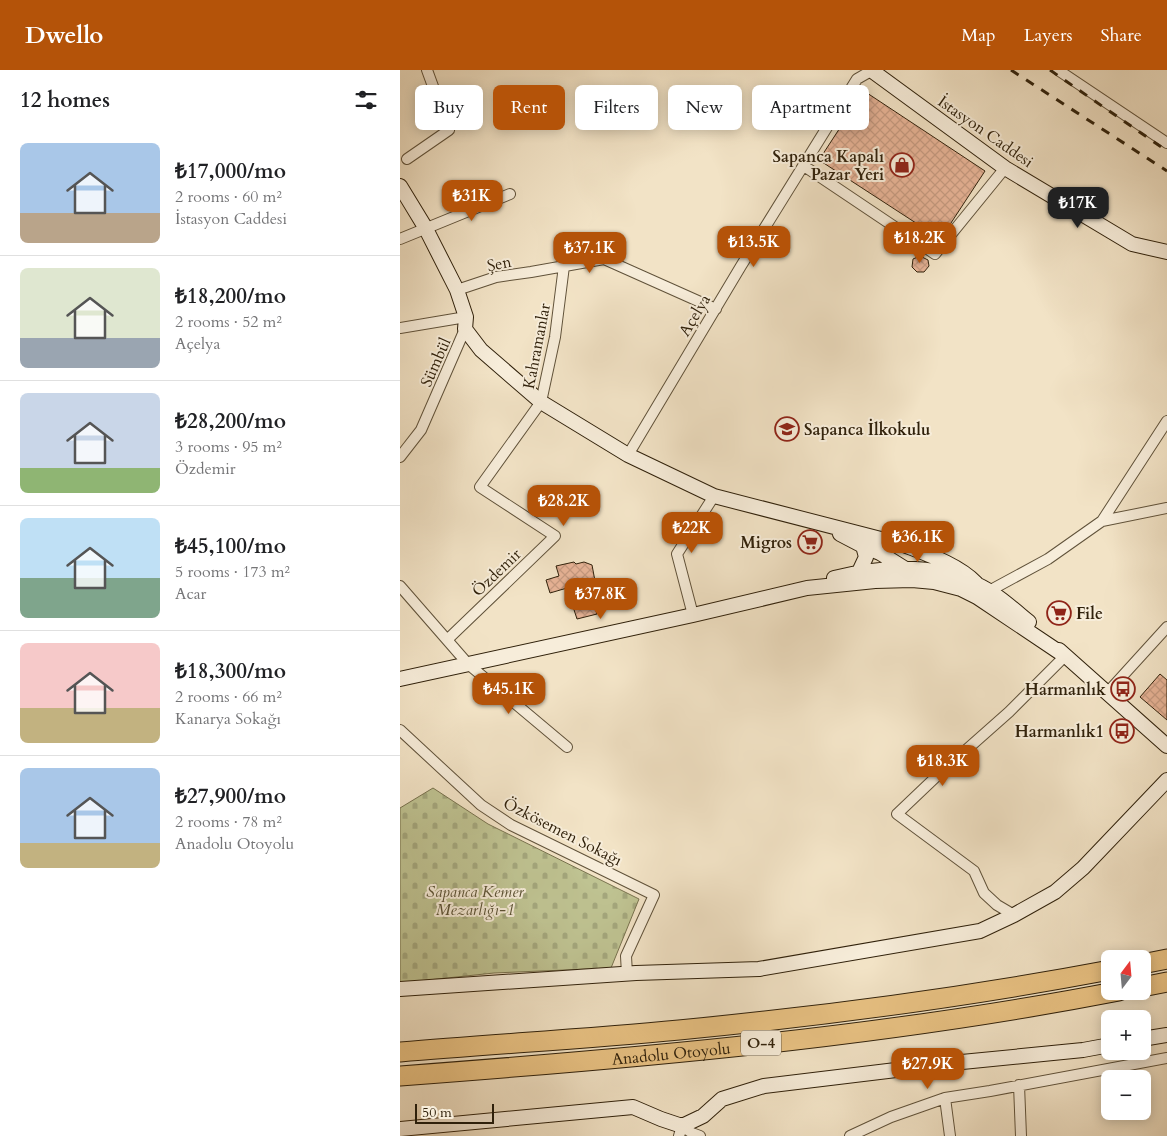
<!DOCTYPE html>
<html lang="en">
<head>
<meta charset="utf-8">
<style>
  :root { --surface:#fff; --page:#f6f6f6; --text:#202124; --muted:#757577; --line:#e0e0e0; --accent:#b45309 }
  body { margin:0; font-family:Cardo,serif; background:var(--page); color:var(--text); height:100vh; display:flex; flex-direction:column; font-size:19px; white-space:nowrap }
  * { box-sizing:border-box; margin:0 }
  p { font-size:16px; color:var(--muted) }
  .icon { flex:none; width:28px; height:28px; fill:none; stroke:currentColor; stroke-width:2; stroke-linecap:round; stroke-linejoin:round }
  .map { position:relative; flex:1; overflow:hidden }
  .panel { display:flex; flex-direction:column; background:var(--surface); width:400px }
  .panel>* { flex:none }
  .hud { position:absolute; left:15px; top:15px; width:475px; height:45px; display:flex; gap:10px }
  .needle { width:32px; rotate:16deg }
  .tools { position:absolute; left:701px; top:880px; display:grid; gap:10px }
  .tools a { display:grid; place-items:center; width:50px; height:50px; border-radius:8px; background:var(--surface); box-shadow:0 2px 12px #0003; font-size:25px }
  .scale { position:absolute; left:15px; bottom:12px; width:79px; box-sizing:border-box; padding-left:5px; border:2px solid #30210b; border-top:0; font-size:14px; line-height:18px; white-space:nowrap; color:#30210b; -webkit-text-stroke:4px #f7edda; paint-order:stroke }
  .price { position:absolute; translate:-50% -42px; padding:0 11px; border-radius:10px; background:var(--accent); color:#fff; font-size:16px; line-height:32px; filter:drop-shadow(0 1px 2px #0008) }
  .price::after { content:''; position:absolute; left:50%; top:30px; width:15px; height:11px; margin-left:-8px; background:inherit; clip-path:polygon(0 0,100% 0,50% 100%) }
  .price.active { background:#222; color:#fff }
  ul { padding:0; list-style:none }
  li { display:flex; align-items:center; gap:15px; height:125px; padding:0 20px }
  li+li { border-top:1px solid var(--line) }
  li span { display:grid; place-items:center; flex:none; width:140px; height:100px; border-radius:8px; color:#555 }
  li>.icon { margin-inline-start:auto }
  span .icon { width:60px; height:60px; fill:#fffc; stroke-width:1 }
  li b { font-size:21px }
  h2 { display:flex; justify-content:space-between; align-items:center; height:60px; padding:0 20px; font-size:21px }
  .chip { padding:0 18px; border-radius:8px; background:var(--surface); box-shadow:0 2px 12px #0003; font-size:18px; line-height:45px }
  .chip.active { background:var(--accent); color:#fff }
  header { display:flex; align-items:center; gap:30px; box-sizing:border-box; height:70px; padding:0 25px; background:var(--accent); color:#fff }
  header strong { font-size:24px }
  nav { display:flex; gap:28px; margin-inline-start:auto; font-size:18px }
  main { display:flex; flex:1; min-height:0 }
  .map>svg:first-child { display:block }
  .cemetery { fill:url(#cemetery-stones); stroke:#78724e }
  .building { fill:url(#building-cross-hatch); stroke:#30210b }
  .lines { fill:none; stroke-linecap:round; stroke-linejoin:round }
  .street-casing { stroke:#60523a; stroke-width:12 }
  .secondary-casing { stroke:#30210b; stroke-width:16 }
  .highway-casing { stroke:#30210b; stroke-width:21 }
  .street { stroke:#f7edda; stroke-width:10 }
  .secondary { stroke:#f7edda; stroke-width:14 }
  .highway { stroke:#e9c283; stroke-width:19 }
  .rail { stroke:#30210b; stroke-width:3; stroke-dasharray:9 9; stroke-linecap:butt }
  .labels { text-anchor:middle; stroke-width:4; stroke-linejoin:round; paint-order:stroke }
  .shield { fill:#f7edda; stroke:#6c5e49; stroke-width:1 }
  .shield-label { font-size:15px; font-weight:bold; fill:#30210b }
  .street-label { font-size:16px; fill:#30210b; stroke:#f7edda }
  .poi-label { font-size:16px; font-weight:bold; fill:#30210b; stroke:#f7edda; text-anchor:end }
  .park-label { font-size:16px; font-style:italic; fill:#5b5234; stroke:#f7edda }
</style>
</head>
<body>
<header>
<strong>Dwello</strong>
<nav><a>Map</a><a>Layers</a><a>Share</a></nav>
</header>
<main>
<section class="panel">
<h2>12 homes<svg class="icon" aria-label="filters" viewBox="0 0 24 24"><path d="M4 7h16M4 17h16"/><circle cx="9" cy="7" r="2"/><circle cx="15" cy="17" r="2"/></svg></h2>
<ul>
<li><span style="background:linear-gradient(#a9c7e8 70%,#b9a48a 0)"><svg class="icon" aria-label="home" viewBox="0 0 24 24"><path d="M3 11l9-7 9 7M6 9v11h12V9"/></svg></span><div><b>₺17,000/mo</b><p>2 rooms · 60 m²</p><p>İstasyon Caddesi</p></div></li>
<li><span style="background:linear-gradient(#dfe7d0 70%,#9aa5b1 0)"><svg class="icon" aria-label="home" viewBox="0 0 24 24"><path d="M3 11l9-7 9 7M6 9v11h12V9"/></svg></span><div><b>₺18,200/mo</b><p>2 rooms · 52 m²</p><p>Açelya</p></div></li>
<li><span style="background:linear-gradient(#c9d6e8 75%,#8fb573 0)"><svg class="icon" aria-label="home" viewBox="0 0 24 24"><path d="M3 11l9-7 9 7M6 9v11h12V9"/></svg></span><div><b>₺28,200/mo</b><p>3 rooms · 95 m²</p><p>Özdemir</p></div></li>
<li><span style="background:linear-gradient(#bfe0f5 60%,#7fa58c 0)"><svg class="icon" aria-label="home" viewBox="0 0 24 24"><path d="M3 11l9-7 9 7M6 9v11h12V9"/></svg></span><div><b>₺45,100/mo</b><p>5 rooms · 173 m²</p><p>Acar</p></div></li>
<li><span style="background:linear-gradient(#f6c9c9 65%,#c2b280 0)"><svg class="icon" aria-label="home" viewBox="0 0 24 24"><path d="M3 11l9-7 9 7M6 9v11h12V9"/></svg></span><div><b>₺18,300/mo</b><p>2 rooms · 66 m²</p><p>Kanarya Sokağı</p></div></li>
<li><span style="background:linear-gradient(#a9c7e8 75%,#c2b280 0)"><svg class="icon" aria-label="home" viewBox="0 0 24 24"><path d="M3 11l9-7 9 7M6 9v11h12V9"/></svg></span><div><b>₺27,900/mo</b><p>2 rooms · 78 m²</p><p>Anadolu Otoyolu</p></div></li>
</ul>
</section>
<div class="map">
<svg width="767" height="1066" viewBox="0 0 767 1066">
  <defs>
    <pattern id="cemetery-stones" width="16" height="16" patternUnits="userSpaceOnUse" patternTransform="scale(1.25)"><rect width="16" height="16" fill="#bfc392"/><path d="M2 7V4a2 2 0 0 1 4 0v3zM10 15v-3a2 2 0 0 1 4 0v3z" fill="#a4a77d"/></pattern>
    <pattern id="building-cross-hatch" width="8" height="8" patternUnits="userSpaceOnUse" patternTransform="scale(1.25)"><rect width="8" height="8" fill="#e7b396"/><path d="M0 0l8 8M0 8l8-8" fill="none" stroke="#c69a80"/></pattern>
  </defs>
  <rect width="100%" height="100%" fill="#f2e3c6"/>
  <filter id="stains"><feTurbulence type="fractalNoise" baseFrequency=".004" numOctaves="4"/><feColorMatrix values="0 0 0 0 .2 0 0 0 0 .09 0 0 0 0 .02 0 0 0 .5 -.17"/></filter>
  <radialGradient id="worn" r=".72"><stop offset=".6" stop-color="#630" stop-opacity="0"/><stop offset="1" stop-color="#630" stop-opacity=".3"/></radialGradient>
  <!-- cemetery -->
  <path class="cemetery" d="M33,718L88,754L239,829L211,898L94,903L0,913V738Z"/>
  <!-- building -->
  <path class="building" d="M464,21L585,101L549,156L539,168L419,90Z
    M520,186L528,190L529,196L524,202H517L512,197L513,189Z
    M174,492L176,494L184,492L192,495L195,511L187,513L197,544L177,549L167,518L150,523L146,510L159,506L156,496Z
    M760,604L767,610V650L740,627Z"/>
  <g class="lines">
    <!-- street casing -->
    <g class="street-casing">
      <path id="street" d="M658,0L767,73
        M7,89L49,60L27,0
        M404,96L535,184L605,98
        M0,169L110,124
        M57,220L96,207L131,202L204,189L316,239
        M0,258L66,247
        M228,385L341,196L457,9L471,1
        M0,387L21,360L65,259
        M702,451L767,351
        M0,516L68,594L167,677
        M589,521L648,489L702,451L767,438
        M293,545L277,484L314,426
        M48,569L155,466L80,417L141,332L155,267L164,196
        M707,623L767,557
        M0,660L81,735L111,755L254,825L226,886L227,904
        M614,845L597,835L584,823L574,801L497,744L539,704L609,642L665,586
        M619,1015L621,1066
        M545,1028L550,1066
        M279,1066L282,1056L292,1063L300,1066
        M450,1066L491,1047L545,1028L590,1021L767,988"/>
    </g>
    <!-- secondary casing -->
    <g class="secondary-casing">
      <path id="secondary" d="M471,0L605,98L732,174L767,182
        M0,116L25,157L57,220L66,247L65,259L81,280L141,332L228,385L314,426L504,475C527,484 559,495 576,513
        M440,464L463,476L466,487L459,502
        M463,476L480,483L504,498
        M434,508C481,497 531,492 576,514C596,523 612,538 629,552
        M659,580L767,676
        M0,609L293,545L407,518L475,511L512,510L534,512L561,519L577,527L665,586
        M0,919L236,903L359,899L580,861L614,845L655,822L683,798L767,710
        M742,969L767,965
        M0,1059L233,1037L261,1049L282,1056L303,1046L322,1029L364,1016L562,992L683,980L710,975"/>
    </g>
    <!-- highway casing -->
    <g class="highway-casing">
      <g id="highway">
        <path d="M742,894L767,889"/>
        <path d="M742,917L767,912"/>
        <path d="M0,982C93,974 186,969 279,960C424,946 567,927 710,900"/>
        <path id="s1" d="M0,1006C240,988 482,967 719,921"/>
      </g>
    </g>
    <!-- street -->
    <use href="#street" class="street"/>
    <!-- secondary -->
    <use href="#secondary" class="secondary"/>
    <!-- highway -->
    <use href="#highway" class="highway"/>
    <!-- rail -->
    <path class="rail" d="M611,0L767,101
      M650,0L767,81"/>
  </g>
  <!-- icons -->
  <defs>
    <g id="shop-ring" transform="scale(1.25)"><circle r="9.5" fill="#f7edda" stroke="#8f2418" stroke-width="1.5"/><path d="M-5-2.5h2.3a2.7 3.5 0 0 1 5.4 0H5L5.5 6h-11ZM-1.5-2.5h3a1.5 2.3 0 0 0-3 0Z" fill="#8f2418"/></g>
    <g id="school-ring" transform="scale(1.25)"><circle r="9.5" fill="#f7edda" stroke="#8f2418" stroke-width="1.5"/><path d="M0-5L7-2L0 1L-7-2ZM-4 1L0 2.5L4 1V4Q0 6-4 4Z" fill="#8f2418"/></g>
    <g id="supermarket-ring" transform="scale(1.25)"><circle r="9.5" fill="#f7edda" stroke="#8f2418" stroke-width="1.5"/><path d="M-6-5.5h2.5l.6 2H6L4.5 2H-2.5L-4.4-4H-6ZM-1.5 3.2a1.3 1.3 0 1 0 .1 0ZM3 3.2a1.3 1.3 0 1 0 .1 0Z" fill="#8f2418"/></g>
    <g id="bus-ring" transform="scale(1.25)"><circle r="9.5" fill="#f7edda" stroke="#8f2418" stroke-width="1.5"/><path d="M-5-6H5V4H4V6H2V4H-2V6H-4V4H-5ZM-3.5-4V0h7V-4ZM-3.5 1.2v1.5H-2V1.2ZM2 1.2v1.5H3.5V1.2Z" fill="#8f2418"/></g>
  </defs>
  <g fill-rule="evenodd">
    <use href="#shop-ring" x="502" y="95"/>
    <use href="#school-ring" x="387" y="359"/>
    <use href="#supermarket-ring" x="410" y="472"/>
    <use href="#supermarket-ring" x="659" y="543"/>
    <use href="#bus-ring" x="723" y="619"/>
    <use href="#bus-ring" x="722" y="661"/>
  </g>
  <g class="labels">
    <!-- shield labels -->
    <rect class="shield" x="341" y="960.5" width="40" height="25" rx="4"/>
    <g class="shield-label">
      <text x="361" y="978">O-4</text>
    </g>
    <!-- street labels -->
    <g class="street-label">
      <text transform="translate(586 61) rotate(35)" y="6">İstasyon Caddesi</text>
      <text transform="translate(99 193) rotate(-11)" y="6">Şen</text>
      <text transform="translate(294 245) rotate(-59)" y="6">Açelya</text>
      <text transform="translate(136 276) rotate(-79)" y="6">Kahramanlar</text>
      <text transform="translate(35 292) rotate(-66)" y="6">Sümbül</text>
      <text transform="translate(96 502) rotate(-44)" y="6">Özdemir</text>
      <text transform="translate(163 761) rotate(27)" y="6">Özkösemen Sokağı</text>
      <text dy="6" stroke="none"><textPath href="#s1" startOffset="272">Anadolu Otoyolu</textPath></text>
    </g>
    <!-- poi labels -->
    <g class="poi-label">
      <text x="484" y="92">Sapanca Kapalı<tspan x="484" dy="18">Pazar Yeri</tspan></text>
      <text x="404" y="365" text-anchor="start">Sapanca İlkokulu</text>
      <text x="392" y="478">Migros</text>
      <text x="676" y="549" text-anchor="start">File</text>
      <text x="706" y="625">Harmanlık</text>
      <text x="704" y="667">Harmanlık1</text>
    </g>
    <!-- park labels -->
    <g class="park-label">
      <text x="75" y="827">Sapanca Kemer<tspan x="75" dy="18">Mezarlığı-1</tspan></text>
    </g>
  </g>
  <rect width="100%" height="100%" filter="url(#stains)"/>
  <rect width="100%" height="100%" fill="url(#worn)"/>
</svg>
<div class="tools">
<a><svg class="needle" viewBox="-14 -14 28 28"><path d="M0-13l5 13h-10z" fill="#e53935"/><path d="M0 13l5-13h-10z" fill="#757577"/></svg></a>
<a>+</a>
<a>−</a>
</div>
<div class="scale">50 m</div>
<b class="price" style="left:72px;top:152px">₺31K</b>
<b class="price active" style="left:678px;top:159px">₺17K</b>
<b class="price" style="left:520px;top:194px">₺18.2K</b>
<b class="price" style="left:354px;top:198px">₺13.5K</b>
<b class="price" style="left:190px;top:204px">₺37.1K</b>
<b class="price" style="left:164px;top:457px">₺28.2K</b>
<b class="price" style="left:292px;top:484px">₺22K</b>
<b class="price" style="left:518px;top:493px">₺36.1K</b>
<b class="price" style="left:201px;top:550px">₺37.8K</b>
<b class="price" style="left:109px;top:645px">₺45.1K</b>
<b class="price" style="left:543px;top:717px">₺18.3K</b>
<b class="price" style="left:528px;top:1020px">₺27.9K</b>
<div class="hud">
<a class="chip">Buy</a>
<a class="chip active">Rent</a>
<a class="chip">Filters</a>
<a class="chip">New</a>
<a class="chip">Apartment</a>
</div>
</div>
</main>
</body>
</html>
